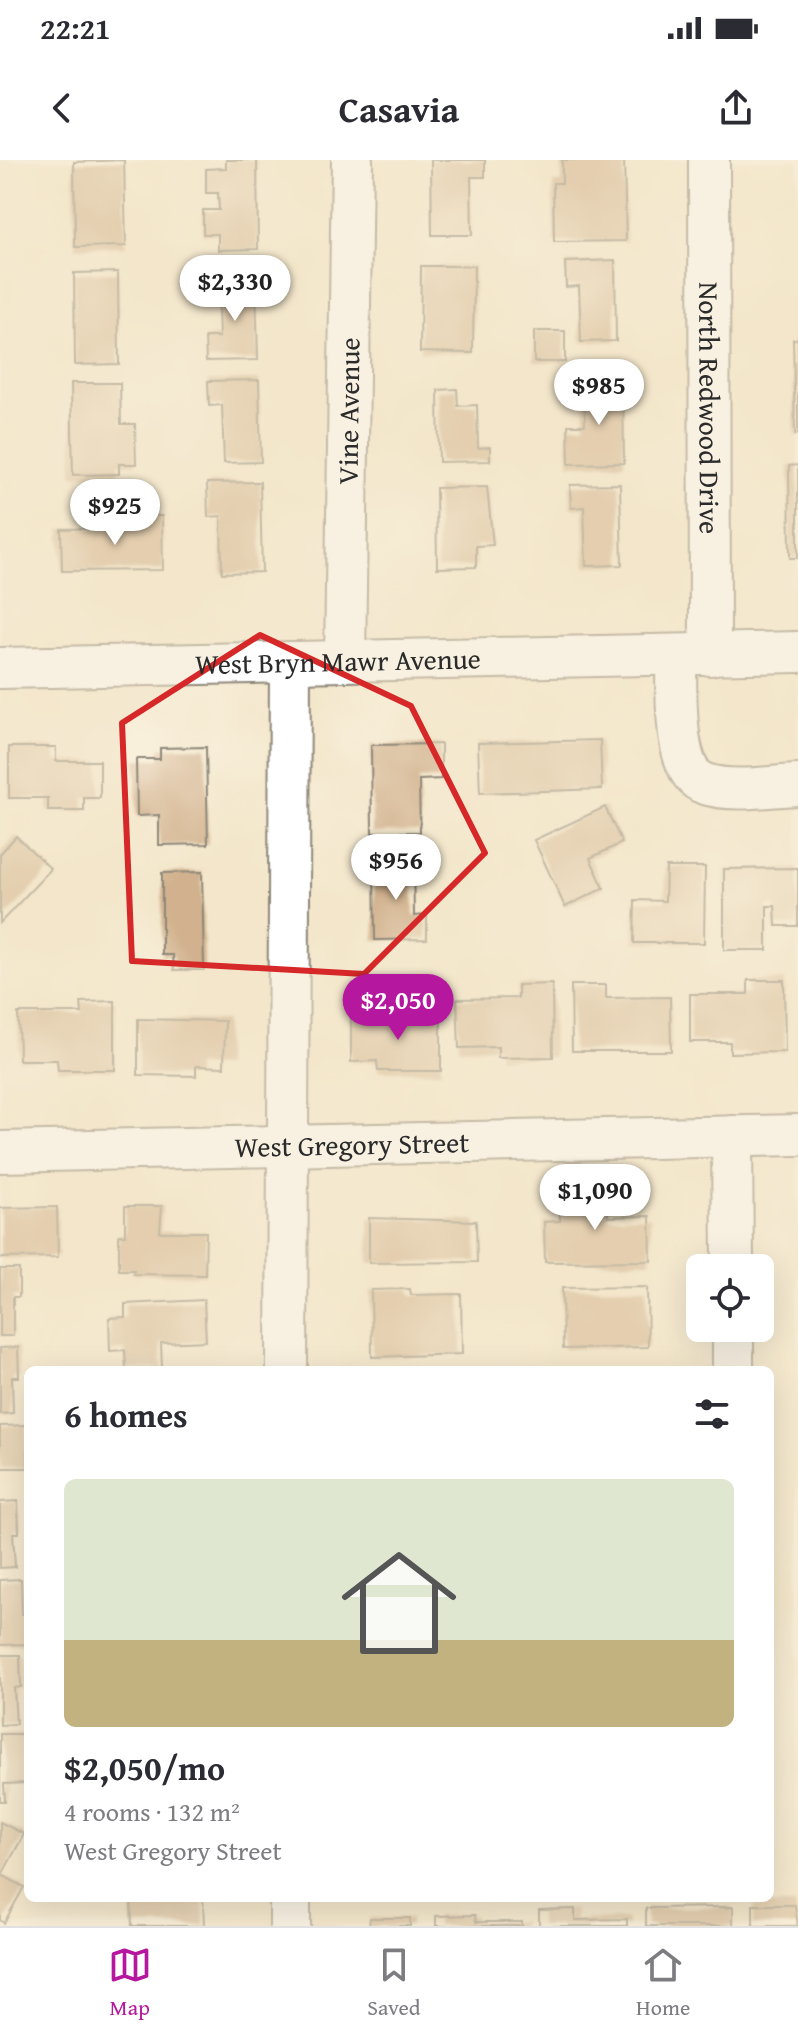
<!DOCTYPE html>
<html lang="en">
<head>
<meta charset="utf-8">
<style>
  :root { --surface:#fff; --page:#f2f2f3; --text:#2b2b33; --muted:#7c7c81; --line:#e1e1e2; --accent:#b5179e }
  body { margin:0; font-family:"Gentium Book Plus",serif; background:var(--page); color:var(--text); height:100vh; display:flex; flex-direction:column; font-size:30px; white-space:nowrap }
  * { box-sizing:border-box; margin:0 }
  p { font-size:26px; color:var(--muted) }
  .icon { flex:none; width:44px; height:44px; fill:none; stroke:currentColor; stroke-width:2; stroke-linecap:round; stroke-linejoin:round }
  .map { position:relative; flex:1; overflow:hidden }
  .details { position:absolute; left:24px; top:1206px; width:750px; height:536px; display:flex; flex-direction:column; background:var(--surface); border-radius:12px; box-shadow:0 8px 32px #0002 }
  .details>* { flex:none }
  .fabs { position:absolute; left:686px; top:1094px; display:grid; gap:16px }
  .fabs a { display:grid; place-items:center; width:88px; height:88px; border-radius:12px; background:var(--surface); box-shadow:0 8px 32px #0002; font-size:40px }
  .price { position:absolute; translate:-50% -68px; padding:0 18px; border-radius:28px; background:#fff; color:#222; font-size:26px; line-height:52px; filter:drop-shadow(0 2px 4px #0008) }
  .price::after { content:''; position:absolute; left:50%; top:48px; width:24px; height:18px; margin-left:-12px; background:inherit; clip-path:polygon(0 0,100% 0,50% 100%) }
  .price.selected { background:var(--accent); color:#fff }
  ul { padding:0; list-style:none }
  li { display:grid; align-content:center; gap:16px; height:424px; padding:0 40px }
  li+li { border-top:2px solid var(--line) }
  li span { display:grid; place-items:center; height:248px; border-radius:12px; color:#555 }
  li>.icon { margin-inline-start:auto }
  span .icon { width:144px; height:144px; fill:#fffc; stroke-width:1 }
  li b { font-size:34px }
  h2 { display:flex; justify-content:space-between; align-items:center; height:96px; padding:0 40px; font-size:34px }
  .status { display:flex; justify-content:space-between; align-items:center; height:56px; padding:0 40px; background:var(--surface); direction:ltr }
  .status svg { height:22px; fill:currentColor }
  header { display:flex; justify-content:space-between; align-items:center; height:104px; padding:0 40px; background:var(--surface); font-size:36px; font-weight:600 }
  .menu { display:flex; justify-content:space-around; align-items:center; height:112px; border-top:2px solid var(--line); background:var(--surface); font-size:22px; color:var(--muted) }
  .menu a { display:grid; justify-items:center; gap:4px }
  .menu .selected { color:var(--accent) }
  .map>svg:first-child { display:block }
  .building { fill:#d2b28e }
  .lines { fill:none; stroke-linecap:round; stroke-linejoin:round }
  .minor-casing { stroke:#8f887a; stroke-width:44 }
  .minor { stroke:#fff; stroke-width:40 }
  .marked { fill:none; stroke:#d62828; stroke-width:6; stroke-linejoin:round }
  .labels { text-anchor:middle; stroke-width:6; stroke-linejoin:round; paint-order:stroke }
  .street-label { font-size:28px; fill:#2b2b2b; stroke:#fcf5e5 }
</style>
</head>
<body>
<div class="status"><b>22:21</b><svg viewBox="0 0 49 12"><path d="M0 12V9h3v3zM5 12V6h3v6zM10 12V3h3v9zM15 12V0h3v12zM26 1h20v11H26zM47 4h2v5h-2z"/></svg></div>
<header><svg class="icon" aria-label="back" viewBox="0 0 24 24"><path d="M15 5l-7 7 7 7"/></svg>Casavia<svg class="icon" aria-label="share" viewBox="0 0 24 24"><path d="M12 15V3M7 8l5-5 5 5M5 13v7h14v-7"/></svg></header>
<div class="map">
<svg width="798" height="1766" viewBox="0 0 798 1766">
  <rect width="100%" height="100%" fill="#fcf5e5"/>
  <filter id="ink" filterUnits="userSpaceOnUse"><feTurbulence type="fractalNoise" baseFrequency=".0125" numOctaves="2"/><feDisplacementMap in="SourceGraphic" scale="16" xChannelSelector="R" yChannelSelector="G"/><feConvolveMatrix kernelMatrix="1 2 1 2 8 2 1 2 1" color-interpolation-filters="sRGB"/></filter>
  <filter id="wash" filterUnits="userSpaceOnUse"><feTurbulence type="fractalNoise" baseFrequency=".006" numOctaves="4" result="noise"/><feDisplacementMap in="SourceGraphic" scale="32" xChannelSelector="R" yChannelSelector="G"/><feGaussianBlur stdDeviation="1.8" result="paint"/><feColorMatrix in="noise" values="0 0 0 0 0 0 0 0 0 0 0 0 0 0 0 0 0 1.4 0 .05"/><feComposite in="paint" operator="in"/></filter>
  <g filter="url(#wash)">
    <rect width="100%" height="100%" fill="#f3e6ca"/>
    <g id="blocks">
      <!-- building -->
      <path class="building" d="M124,0L126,86L75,87L74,2Z
        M226,0H257L258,89L218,90V74H203V50H219L218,33H206V9L226,8Z
        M431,0H485V17H471L472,75H432Z
        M562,0H624L626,81L554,82L553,23H562Z
        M615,100L616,181L581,182L579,126L566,127L565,102Z
        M421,106H474L473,193L420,192Z
        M118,112L119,204L75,205L74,113Z
        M256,120L258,200L206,201L205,177H219L217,121Z
        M534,171H565V202H534Z
        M793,179H798V274L795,275Z
        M259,220L261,302L224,303L222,245L209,246L208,221Z
        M623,222L624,303L569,304L568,265H585L584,223Z
        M71,223H120L121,264H135L136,304H119V314L73,315Z
        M457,229L458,246L477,245L478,288L490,287V301L439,302L438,230Z
        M798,305V398H790L789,306Z
        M260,322L262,412L222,413L221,356L208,357L207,323Z
        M620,324L622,405L586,406L584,347L571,348L570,325Z
        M487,327L493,385L476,386V407L437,408L436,328Z
        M124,356H162L163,410L62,411L61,369L124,368Z
        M600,580L602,629L480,633L478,583Z
        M441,584V619L419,620L420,672L372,673L371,585Z
        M9,587H56V601H100V638H84V651H48V638H9Z
        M206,587L208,684L159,685V655L137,656L136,599H160V588Z
        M605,647L622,683L590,698L604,728L565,747L534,680Z
        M16,676L51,709L0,763V694Z
        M413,699L414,756L427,755V779L375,780L374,700Z
        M666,707H705L704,783H634L635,740L665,741Z
        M798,708V766H776L775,746H767V790H724V709Z
        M202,712L204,810H174L173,795H162V713Z
        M748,820H784L785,892L730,893V882H690V834H748Z
        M552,824L553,897L498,898V887L459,888L457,839L518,838V825Z
        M571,825H606V838L670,837L671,891H572Z
        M115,841V910H58L57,900H19L18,853H82L81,842Z
        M441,855V911H378L377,901L351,902V856Z
        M138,859L225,861L224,907L196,906V916L138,915Z
        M559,1030H608V1057L650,1056L651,1101L545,1102L544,1062L560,1061Z
        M125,1046H162L160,1072H206L205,1115L133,1114L134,1110H119V1075H125Z
        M57,1047L58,1097L0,1098V1048Z
        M369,1058L476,1061L477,1102L369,1103Z
        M0,1109H19V1137H13V1176H0Z
        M647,1127L648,1187L563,1189L562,1128Z
        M410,1129L411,1135L461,1134L462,1194L372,1197L371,1130Z
        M204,1140L206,1181L161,1183L162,1208L126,1210L125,1190L110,1191L109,1158L125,1157V1144Z
        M18,1187L19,1217H12L13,1253L0,1254V1188Z
        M28,1265V1308H0V1266Z
        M18,1341L19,1373H13L15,1407L0,1408V1342Z
        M21,1419L22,1454H28V1484L0,1485V1420Z
        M0,1495H20L21,1527L14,1528L16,1564L0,1565Z
        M0,1574H25L26,1623L4,1624L5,1641H0Z
        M0,1662L24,1674L2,1715L24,1727L4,1763L0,1760Z
        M131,1738H203L204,1766H132Z
        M753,1745H795L798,1766H753Z
        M733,1747V1766H646V1748Z
        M575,1749V1760L627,1759V1766H539V1750Z
        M475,1755L476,1762H522V1766H436V1756Z
        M370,1758H410V1766H369Z"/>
    </g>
  </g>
  <g filter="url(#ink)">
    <use href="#blocks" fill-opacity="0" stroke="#8f887a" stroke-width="2"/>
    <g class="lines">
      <!-- minor casing -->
      <g class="minor-casing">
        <g id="minor">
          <path id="s1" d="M709,0L710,495"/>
          <path d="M676,496C677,525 671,613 705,624C733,633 769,626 798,625"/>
          <path id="s2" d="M345,501L352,0"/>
          <path id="s3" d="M0,508L798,492"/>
          <path d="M732,976L733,1108"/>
          <path id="s4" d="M0,992L798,975"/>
          <path d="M733,1168V1210"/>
          <path d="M287,1210L290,502"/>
          <path d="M290,1738V1766"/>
        </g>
      </g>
      <!-- minor -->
      <use href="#minor" class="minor"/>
    </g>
  </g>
  <!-- marked area -->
  <path d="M0 0H798V1766H0ZM260,475L411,546L485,693L364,814L132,801L122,563Z" fill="#f3e6ca" fill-opacity=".55" fill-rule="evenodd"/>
  <path class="marked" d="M260,475L411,546L485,693L364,814L132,801L122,563Z"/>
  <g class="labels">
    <!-- street labels -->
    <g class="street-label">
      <text dy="10" stroke="none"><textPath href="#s1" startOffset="248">North Redwood Drive</textPath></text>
      <text dy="10" stroke="none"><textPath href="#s2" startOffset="250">Vine Avenue</textPath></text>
      <text dy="10" stroke="none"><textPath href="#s3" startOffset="338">West Bryn Mawr Avenue</textPath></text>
      <text dy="10" stroke="none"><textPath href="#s4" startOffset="352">West Gregory Street</textPath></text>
    </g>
  </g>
</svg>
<div class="fabs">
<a><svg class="icon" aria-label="locate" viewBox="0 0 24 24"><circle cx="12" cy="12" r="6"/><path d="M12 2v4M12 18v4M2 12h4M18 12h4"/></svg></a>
</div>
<b class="price" style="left:235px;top:163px">$2,330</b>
<b class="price" style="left:599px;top:267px">$985</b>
<b class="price" style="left:115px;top:387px">$925</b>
<b class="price" style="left:396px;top:742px">$956</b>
<b class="price selected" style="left:398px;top:882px">$2,050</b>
<b class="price" style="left:595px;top:1072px">$1,090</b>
<section class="details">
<h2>6 homes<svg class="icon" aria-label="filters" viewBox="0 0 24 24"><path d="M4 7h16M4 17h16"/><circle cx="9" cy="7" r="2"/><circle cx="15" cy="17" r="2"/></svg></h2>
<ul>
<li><span style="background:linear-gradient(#dfe7d0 65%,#c2b280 0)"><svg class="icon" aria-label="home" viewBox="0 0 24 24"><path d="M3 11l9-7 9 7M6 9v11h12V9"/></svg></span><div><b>$2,050/mo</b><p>4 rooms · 132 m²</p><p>West Gregory Street</p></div></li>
</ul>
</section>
</div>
<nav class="menu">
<a class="selected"><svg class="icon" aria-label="map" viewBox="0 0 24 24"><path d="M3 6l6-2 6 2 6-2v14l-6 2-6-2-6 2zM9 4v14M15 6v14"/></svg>Map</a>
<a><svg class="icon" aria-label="saved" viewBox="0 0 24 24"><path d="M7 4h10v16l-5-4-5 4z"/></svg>Saved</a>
<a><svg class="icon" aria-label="home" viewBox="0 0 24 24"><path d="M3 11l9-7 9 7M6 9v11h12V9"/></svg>Home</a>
</nav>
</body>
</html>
